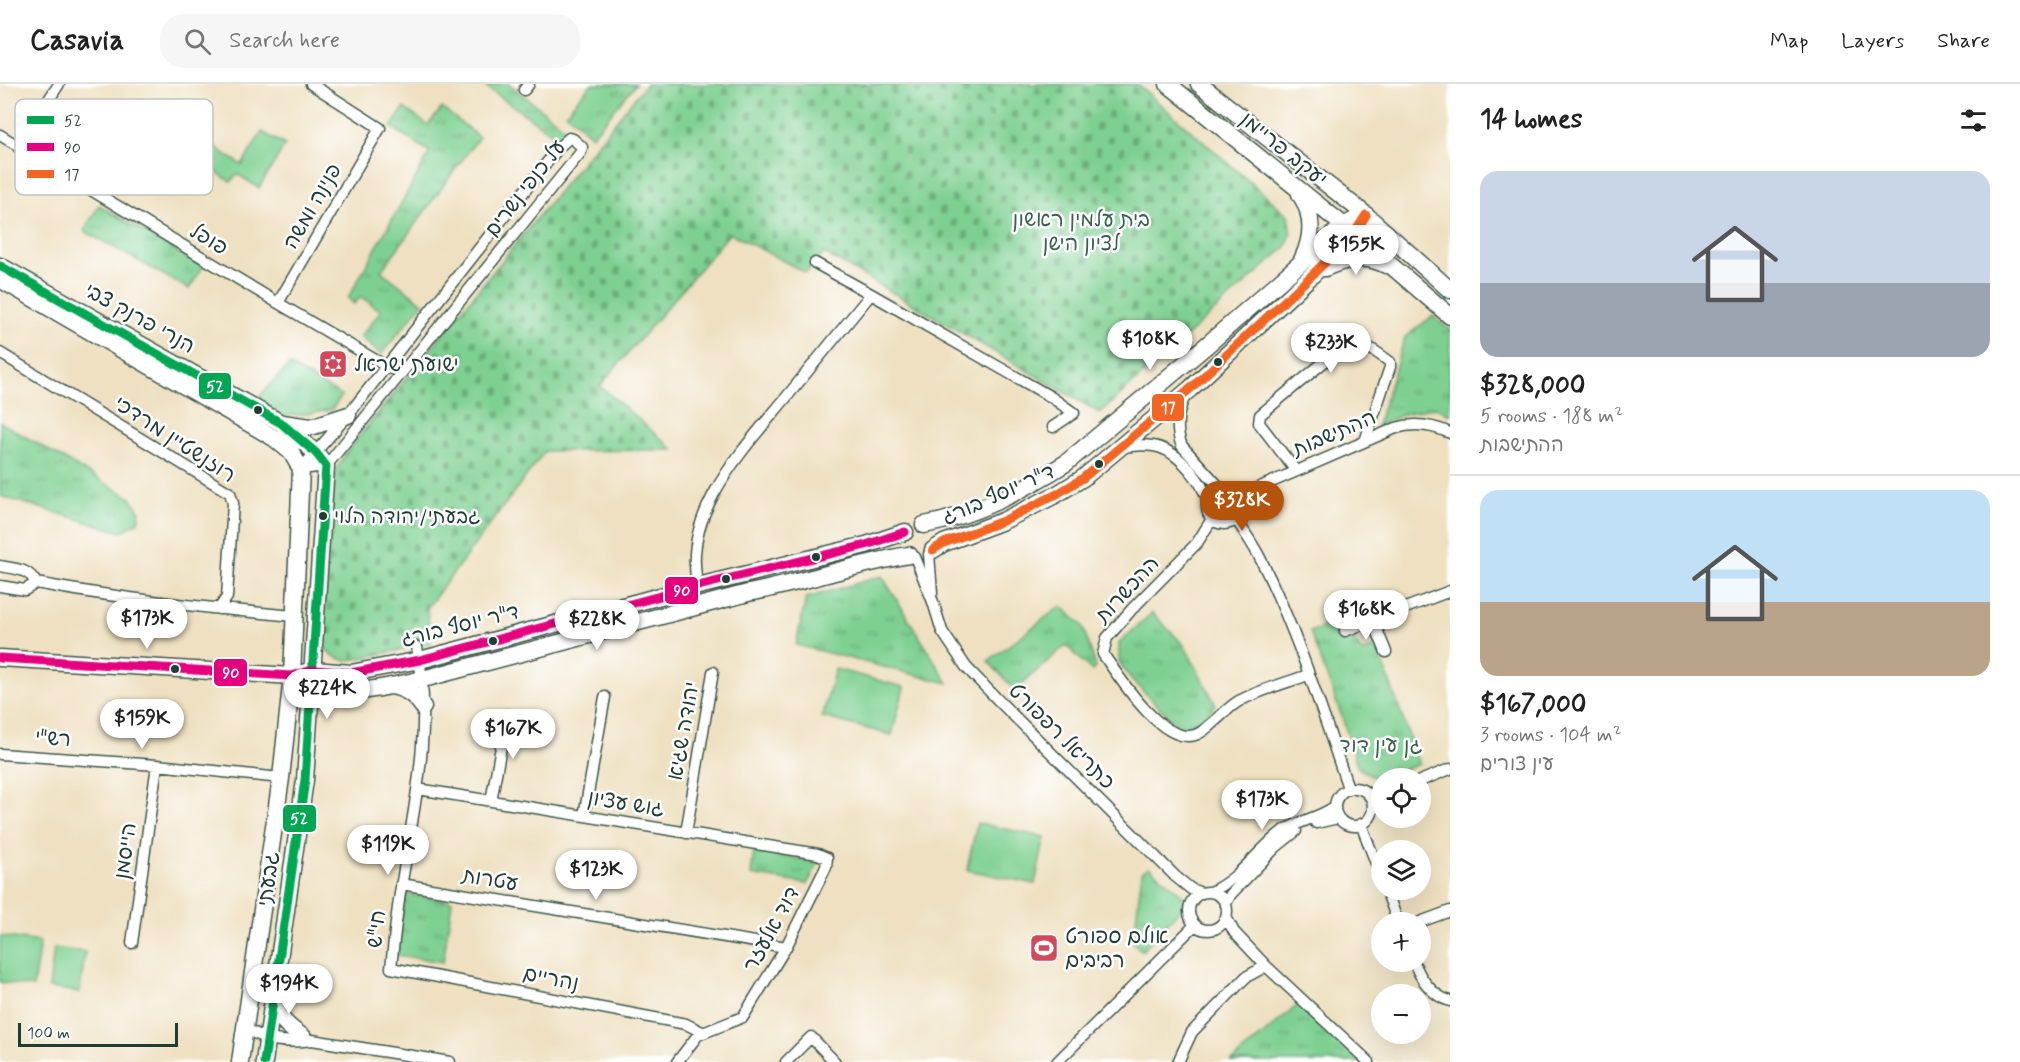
<!DOCTYPE html>
<html lang="en">
<head>
<meta charset="utf-8">
<style>
  :root { --surface:#fff; --page:#f6f6f6; --text:#222; --muted:#767676; --line:#e0e0e0; --accent:#b45309 }
  body { margin:0; font-family:Mynerve,"Playpen Sans Hebrew",sans-serif; background:var(--page); color:var(--text); height:100vh; display:flex; flex-direction:column; font-size:22px; white-space:nowrap }
  * { box-sizing:border-box; margin:0 }
  p { font-size:20px; color:var(--muted) }
  .icon { flex:none; width:33px; height:33px; fill:none; stroke:currentColor; stroke-width:2; stroke-linecap:round; stroke-linejoin:round }
  .map { position:relative; flex:1; overflow:hidden }
  .sheet { display:flex; flex-direction:column; background:var(--surface); width:570px }
  .sheet>* { flex:none }
  .buttons { position:absolute; left:1371px; top:684px; display:grid; gap:12px }
  .buttons a { display:grid; place-items:center; width:60px; height:60px; border-radius:50%; background:var(--surface); box-shadow:0 6px 24px #0002; font-size:30px }
  .scale { position:absolute; left:18px; bottom:15px; width:160px; box-sizing:border-box; padding-left:6px; border:3px solid #1f3d34; border-top:0; font-size:16px; line-height:21px; white-space:nowrap; color:#1f3d34; -webkit-text-stroke:4px #fff; paint-order:stroke }
  .price { position:absolute; translate:-50% -51px; padding:0 14px; border-radius:21px; background:#fff; color:#222; font-size:20px; line-height:39px; filter:drop-shadow(0 2px 3px #0008) }
  .price::after { content:''; position:absolute; left:50%; top:36px; width:18px; height:14px; margin-left:-9px; background:inherit; clip-path:polygon(0 0,100% 0,50% 100%) }
  .price.active { background:var(--accent); color:#fff }
  ul { padding:0; list-style:none }
  li { display:grid; align-content:center; gap:12px; height:318px; padding:0 30px }
  li+li { border-top:2px solid var(--line) }
  li span { display:grid; place-items:center; height:186px; border-radius:18px; color:#555 }
  li>.icon { margin-inline-start:auto }
  span .icon { width:108px; height:108px; fill:#fffc; stroke-width:1 }
  li b { font-size:26px }
  h2 { display:flex; justify-content:space-between; align-items:center; height:72px; padding:0 30px; font-size:26px }
  header { display:flex; align-items:center; gap:36px; box-sizing:border-box; height:84px; padding:0 30px; background:var(--surface); border-bottom:2px solid var(--line) }
  header strong { font-size:28px }
  nav { display:flex; gap:33px; margin-inline-start:auto; font-size:21px }
  .search { width:420px; height:54px; background:var(--page); display:flex; align-items:center; gap:15px; box-sizing:border-box; padding:0 21px; border-radius:24px; color:var(--muted); font-size:22px }
  main { display:flex; flex:1; min-height:0 }
  .map>svg:first-child { display:block }
  .grass { fill:#7ed091; stroke:#4e8662; stroke-width:1.5 }
  .cemetery { fill:url(#cemetery-stones); stroke:#4e8662; stroke-width:1.5 }
  .park { fill:url(#park-tufts); stroke:#4e8662; stroke-width:1.5 }
  .lines { fill:none; stroke-linecap:round; stroke-linejoin:round }
  .street-casing { stroke:#3e5549; stroke-width:13 }
  .secondary-casing { stroke:#3e5549; stroke-width:19 }
  .street { stroke:#fff; stroke-width:10 }
  .secondary { stroke:#fff; stroke-width:16 }
  .bus-1-casing { stroke:#fff; stroke-width:14 }
  .bus-2-casing { stroke:#fff; stroke-width:14 }
  .bus-3-casing { stroke:#fff; stroke-width:14 }
  .bus-1 { stroke:#00a651; stroke-width:9 }
  .bus-2 { stroke:#e5007d; stroke-width:9 }
  .bus-3 { stroke:#f26522; stroke-width:9 }
  .bus-dot { fill:#1f3d34; stroke:#fff; stroke-width:2 }
  .labels { text-anchor:middle; stroke-width:5; stroke-linejoin:round; paint-order:stroke }
  .bus-label { font-size:20px; fill:#1f3d34; stroke:#fff; text-anchor:start }
  .street-label { font-size:21px; fill:#1f3d34; stroke:#fff }
  .park-label { font-size:21px; fill:#37624b; stroke:#fff }
  .poi-label { font-size:21px; fill:#1f3d34; stroke:#fff; text-anchor:start }
  .key { fill:#fff; stroke:#bcc5c2; stroke-width:1.5 }
  .key-label { font-size:16px; fill:#1f3d34 }
  .line-badge { stroke:#fff; stroke-width:2 }
  .badge-label { font-size:16px; text-anchor:middle; font-weight:bold; fill:#fff }
</style>
</head>
<body>
<header>
<strong>Casavia</strong>
<div class="search"><svg class="icon" aria-label="search" viewBox="0 0 24 24"><circle cx="10" cy="10" r="6"/><path d="M15 15l6 6"/></svg>Search here</div>
<nav><a>Map</a><a>Layers</a><a>Share</a></nav>
</header>
<main>
<div class="map">
<svg width="1450" height="978" viewBox="0 0 1450 978">
  <defs>
    <pattern id="cemetery-stones" width="16" height="16" patternUnits="userSpaceOnUse" patternTransform="scale(1.5)"><rect width="16" height="16" fill="#7ed091"/><path d="M2 7V4a2 2 0 0 1 4 0v3zM10 15v-3a2 2 0 0 1 4 0v3z" fill="#67aa77"/></pattern>
    <pattern id="park-tufts" width="24" height="20" patternUnits="userSpaceOnUse" patternTransform="scale(1.5)"><rect width="24" height="20" fill="#7ed091"/><path d="M3 7l-1-3M5 7V3M7 7l1-3M15 17l-1-3M17 17v-4M19 17l1-3" fill="none" stroke="#67aa77"/></pattern>
  </defs>
  <rect width="100%" height="100%" fill="#fff"/>
  <filter id="ink" filterUnits="userSpaceOnUse"><feTurbulence type="fractalNoise" baseFrequency=".0167" numOctaves="2"/><feDisplacementMap in="SourceGraphic" scale="12" xChannelSelector="R" yChannelSelector="G"/><feConvolveMatrix kernelMatrix="1 2 1 2 8 2 1 2 1" color-interpolation-filters="sRGB"/></filter>
  <filter id="wash" filterUnits="userSpaceOnUse"><feTurbulence type="fractalNoise" baseFrequency=".008" numOctaves="4" result="noise"/><feDisplacementMap in="SourceGraphic" scale="24" xChannelSelector="R" yChannelSelector="G"/><feGaussianBlur stdDeviation="1.35" result="paint"/><feColorMatrix in="noise" values="0 0 0 0 0 0 0 0 0 0 0 0 0 0 0 0 0 1.4 0 .05"/><feComposite in="paint" operator="in"/></filter>
  <g filter="url(#wash)">
    <rect width="100%" height="100%" fill="#eee0c0"/>
    <!-- grass -->
    <path class="grass" d="M262,48L285,61L259,104L237,90L231,98L197,75L208,59L242,81Z
      M835,585L904,603L892,651L822,633Z
      M977,739L1045,753L1035,800L967,786Z
      M0,852L40,858L33,903L0,898Z
      M54,864L85,868L80,908L49,904Z"/>
    <!-- cemetery -->
    <path class="cemetery" d="M646,0H1137L1288,131C1293,143 1291,151 1286,163L1100,329L824,169L806,189L730,149L600,302L674,366L545,367L427,524L431,560L346,577L331,571L321,560L334,390L347,367Z"/>
    <!-- park -->
    <path class="park" d="M482,0H509L570,48L561,56Z
      M591,0H636L592,52L566,29Z
      M404,24L428,41L442,24L479,53L381,187L423,219L381,271L360,253L381,227L361,213L354,220L348,214L430,68L391,43Z
      M99,121L203,183L189,205L84,147Z
      M1433,232L1450,246V331L1436,323L1404,330L1377,342L1405,253Z
      M289,281L342,312L331,326L299,331L284,332L255,317Z
      M0,338L131,414L140,428L138,438L121,448L0,412Z
      M882,492L948,599L796,561L806,514Z
      M1061,522L1082,541L1096,582L1092,587L1066,561L1015,606L988,577Z
      M1152,529L1184,561L1216,621L1196,641L1179,643L1132,596L1119,578V559Z
      M1334,539L1340,554L1351,550L1362,568L1377,562L1419,680L1380,696L1358,684L1342,633L1310,548Z
      M754,766L819,778L807,800L751,791Z
      M1149,783L1184,812V821L1142,867L1133,859L1142,788Z
      M405,810L452,817L443,878L396,871Z
      M1299,920L1360,978H1231Z"/>
  </g>
  <g filter="url(#ink)">
    <g class="lines">
      <!-- street casing -->
      <g class="street-casing">
        <path id="street" d="M524,6L529,0
          M0,51L278,219L391,285
          M569,54L573,55L582,63L581,68L326,382L301,385L348,331L560,62Z
          M18,63L59,0
          M815,179L871,210
          M278,219L380,44L311,0
          M0,269L230,409L233,419L227,513L219,525
          M1186,311C1177,326 1175,346 1182,362L1223,407
          M1123,363C1154,358 1169,362 1190,386C1199,397 1204,404 1208,418
          M1296,387L1259,339L1260,331L1347,259C1365,258 1376,268 1390,278V283L1365,357
          M1207 423a17 17 0 1 1 34 0a17 17 0 1 1-34 0Z
          M1237,413L1396,344C1415,338 1432,341 1450,349
          M1212,435L1197,459L1132,525L1107,554L1103,570C1119,593 1162,661 1195,651C1208,647 1226,624 1239,617C1260,606 1286,599 1308,591
          M1236,435C1244,448 1253,460 1260,474C1297,547 1322,627 1348,704
          M929,470L932,509
          M915,473L933,518L942,547L966,583L999,617L1176,793L1191,805L1201,809
          M0,482C14,485 29,484 36,499C121,515 208,524 294,532
          M0,502L25,506L36,499
          M698,502C679,429 747,362 789,310C816,277 843,244 871,210L1051,313L1074,329L1053,343
          M1373,536L1386,568
          M1345,547L1450,507
          M417,563C433,640 415,720 402,797C397,825 394,855 391,884L686,940L702,948
          M0,670L157,681L281,694
          M1420,697L1450,685
          M1335 723a19 19 0 1 1 38 0a19 19 0 1 1-38 0Z
          M418,705L818,770L827,774L826,783L786,863L743,933L698,951L677,978
          M491,717L507,631
          M584,732L605,613
          M1316,739L1338,734
          M1361,740L1382,795
          M686,749L713,588
          M401,800L786,863
          M1386,806L1398,838
          M1189 827a19 19 0 1 1 38 0a19 19 0 1 1-38 0Z
          M1210,808C1238,796 1256,769 1279,750C1296,737 1317,735 1334,723
          M1226,819L1231,810L1276,763L1296,747
          M1226,833L1234,848L1266,882L1369,978
          M1420,838L1450,827
          M132,859L157,681
          M1414,878C1420,894 1432,912 1450,917
          M245,945C271,957 283,960 312,956L450,978
          M786,978L811,953L835,978
          M1057,978L1195,841
          M1178,978L1192,948L1246,893L1266,882"/>
      </g>
      <!-- secondary casing -->
      <g class="secondary-casing">
        <path id="secondary" d="M1168,0L1359,154L1450,232
          M1199,0L1366,131L1450,206
          M1300,110C1314,131 1313,154 1302,176
          M0,182L281,339L316,369L326,382L305,696L264,978
          M1325,184C1345,175 1365,170 1386,181
          M0,195L274,354L291,368L301,385L292,592L281,694L240,978
          M282,339L311,343L348,331
          M924,441C975,432 1023,406 1066,379L1207,261L1343,142L1365,131
          M933,466L944,459L1003,437L1057,410L1083,394L1190,305L1309,194L1354,150L1366,131
          M0,574L292,592L313,586L351,589L420,576L698,502L866,461L905,448
          M303,599C334,618 390,602 423,595L748,509C802,499 854,480 909,471
          M391,602C406,605 414,610 423,623
          M275,917C278,935 288,943 303,953"/>
      </g>
      <!-- street -->
      <use href="#street" class="street"/>
      <!-- secondary -->
      <use href="#secondary" class="secondary"/>
      <!-- bus-1 casing -->
      <g class="bus-1-casing">
        <path id="bus-1" d="M0,182L281,339L316,369L326,382L305,696L264,978"/>
      </g>
      <!-- bus-2 casing -->
      <g class="bus-2-casing">
        <path id="bus-2" d="M0,574L292,592L313,586L351,589L420,576L698,502L866,461L905,448"/>
      </g>
      <!-- bus-3 casing -->
      <g class="bus-3-casing">
        <path id="bus-3" d="M933,466L944,459L1003,437L1057,410L1083,394L1190,305L1309,194L1354,150L1366,131"/>
      </g>
      <!-- bus-1 -->
      <use href="#bus-1" class="bus-1"/>
      <!-- bus-2 -->
      <use href="#bus-2" class="bus-2"/>
      <!-- bus-3 -->
      <use href="#bus-3" class="bus-3"/>
    </g>
  </g>
  <!-- icons -->
  <defs>
    <g id="synagogue-square" transform="scale(1.5)"><rect x="-9" y="-9" width="18" height="18" rx="4" fill="#d1495b" stroke="#fff"/><path d="M0-6.5L5.6 3.2H-5.6ZM0 6.5L5.6-3.2H-5.6Z" fill="#fff"/></g>
    <g id="stadium-square" transform="scale(1.5)"><rect x="-9" y="-9" width="18" height="18" rx="4" fill="#d1495b" stroke="#fff"/><path d="M0-5a6.5 5 0 1 0 0 10a6.5 5 0 1 0 0-10ZM-3.5-1.8h7v3.6h-7Z" fill="#fff"/></g>
  </defs>
  <g fill-rule="evenodd">
    <use href="#synagogue-square" x="333" y="280"/>
    <use href="#stadium-square" x="1044" y="864"/>
  </g>
  <!-- markers -->
  <g class="bus-dot">
    <circle cx="1218" cy="278" r="5"/>
    <circle cx="258" cy="326" r="5"/>
    <circle cx="1099" cy="380" r="5"/>
    <circle cx="323" cy="432" r="5"/>
    <circle cx="816" cy="473" r="5"/>
    <circle cx="726" cy="495" r="5"/>
    <circle cx="493" cy="557" r="5"/>
    <circle cx="175" cy="585" r="5"/>
  </g>
  <g class="labels">
    <!-- bus labels -->
    <g class="bus-label">
      <text x="334" y="439">גבעתי/יהודה הלוי</text>
    </g>
    <!-- street labels -->
    <g class="street-label">
      <text transform="translate(1284 65) rotate(39)" y="7">יעקב פריימן</text>
      <text transform="translate(525 104) rotate(-52)" y="7">על כנפי נשרים</text>
      <text transform="translate(312 122) rotate(-60)" y="7">פנינה ומשה</text>
      <text transform="translate(209 155) rotate(31)" y="7">פופל</text>
      <text transform="translate(140 234) rotate(29)" y="7">הנרי פרנק צבי</text>
      <text transform="translate(1334 349) rotate(-23)" y="7">ההתישבות</text>
      <text transform="translate(175 355) rotate(33)" y="7">רוזנשטיין מרדכי</text>
      <text transform="translate(998 410) rotate(-24)" y="7">ד"ר יוסף בורג</text>
      <text transform="translate(1127 505) rotate(-47)" y="7">ההכשרות</text>
      <text transform="translate(460 541) rotate(-14)" y="7">ד"ר יוסף בורג</text>
      <text transform="translate(683 647) rotate(-80)" y="7">יהודה שגיא</text>
      <text transform="translate(1062 652) rotate(45)" y="7">כתריאל רפפורט</text>
      <text transform="translate(53 654) rotate(4)" y="7">רש"י</text>
      <text transform="translate(626 719) rotate(9)" y="7">גוש עציון</text>
      <text transform="translate(125 767) rotate(-82)" y="7">הייסמן</text>
      <text transform="translate(268 795) rotate(-82)" y="7">גבעתי</text>
      <text transform="translate(490 795) rotate(9)" y="7">עטרות</text>
      <text transform="translate(376 845) rotate(-83)" y="7">חי"ש</text>
      <text transform="translate(771 845) rotate(-61)" y="7">דוד אלעזר</text>
      <text transform="translate(551 894) rotate(11)" y="7">נהריים</text>
    </g>
    <!-- park labels -->
    <g class="park-label">
      <text x="1081" y="142">בית עלמין ראשון<tspan x="1081" dy="24">לציון הישן</tspan></text>
      <text x="1381" y="668">גן עין דוד</text>
    </g>
    <!-- poi labels -->
    <g class="poi-label">
      <text x="354" y="287">ישועת ישראל</text>
      <text x="1065" y="859">אולם ספורט<tspan x="1065" dy="24">רביבים</tspan></text>
    </g>
  </g>
  <!-- legend -->
  <rect x="15" y="15" width="198" height="96" rx="9" class="key"/>
  <rect x="27" y="32" width="27" height="8" fill="#00a651"/>
  <rect x="27" y="59" width="27" height="8" fill="#e5007d"/>
  <rect x="27" y="86" width="27" height="8" fill="#f26522"/>
  <g class="key-label">
    <text x="64" y="42">52</text>
    <text x="64" y="69">90</text>
    <text x="64" y="96">17</text>
  </g>
  <g class="line-badge">
    <rect x="198" y="288" width="34" height="28" rx="6" fill="#00a651"/>
    <rect x="1151" y="309" width="34" height="29" rx="6" fill="#f26522"/>
    <rect x="664" y="492" width="35" height="29" rx="6" fill="#e5007d"/>
    <rect x="213" y="574" width="35" height="29" rx="6" fill="#e5007d"/>
    <rect x="282" y="720" width="35" height="29" rx="6" fill="#00a651"/>
  </g>
  <g class="badge-label">
    <text x="215" y="308">52</text>
    <text x="1168" y="329">17</text>
    <text x="682" y="512">90</text>
    <text x="231" y="594">90</text>
    <text x="299" y="740">52</text>
  </g>
</svg>
<div class="buttons">
<a><svg class="icon" aria-label="locate" viewBox="0 0 24 24"><circle cx="12" cy="12" r="6"/><path d="M12 2v4M12 18v4M2 12h4M18 12h4"/></svg></a>
<a><svg class="icon" aria-label="layers" viewBox="0 0 24 24"><path d="M12 4l9 5-9 5-9-5zM3 14l9 5 9-5"/></svg></a>
<a>+</a>
<a>−</a>
</div>
<div class="scale">100 m</div>
<b class="price" style="left:1356px;top:192px">$155K</b>
<b class="price" style="left:1150px;top:287px">$108K</b>
<b class="price" style="left:1331px;top:290px">$233K</b>
<b class="price active" style="left:1242px;top:448px">$328K</b>
<b class="price" style="left:1366px;top:557px">$168K</b>
<b class="price" style="left:147px;top:566px">$173K</b>
<b class="price" style="left:597px;top:567px">$228K</b>
<b class="price" style="left:327px;top:636px">$224K</b>
<b class="price" style="left:142px;top:666px">$159K</b>
<b class="price" style="left:513px;top:676px">$167K</b>
<b class="price" style="left:1262px;top:747px">$173K</b>
<b class="price" style="left:388px;top:792px">$119K</b>
<b class="price" style="left:596px;top:817px">$123K</b>
<b class="price" style="left:289px;top:931px">$194K</b>
</div>
<section class="sheet">
<h2>14 homes<svg class="icon" aria-label="filters" viewBox="0 0 24 24"><path d="M4 7h16M4 17h16"/><circle cx="9" cy="7" r="2"/><circle cx="15" cy="17" r="2"/></svg></h2>
<ul>
<li><span style="background:linear-gradient(#c9d6e8 60%,#9aa5b1 0)"><svg class="icon" aria-label="home" viewBox="0 0 24 24"><path d="M3 11l9-7 9 7M6 9v11h12V9"/></svg></span><div><b>$328,000</b><p>5 rooms · 188 m²</p><p>ההתישבות</p></div></li>
<li><span style="background:linear-gradient(#bfe0f5 60%,#b9a48a 0)"><svg class="icon" aria-label="home" viewBox="0 0 24 24"><path d="M3 11l9-7 9 7M6 9v11h12V9"/></svg></span><div><b>$167,000</b><p>3 rooms · 104 m²</p><p>עין צורים</p></div></li>
</ul>
</section>
</main>
</body>
</html>
